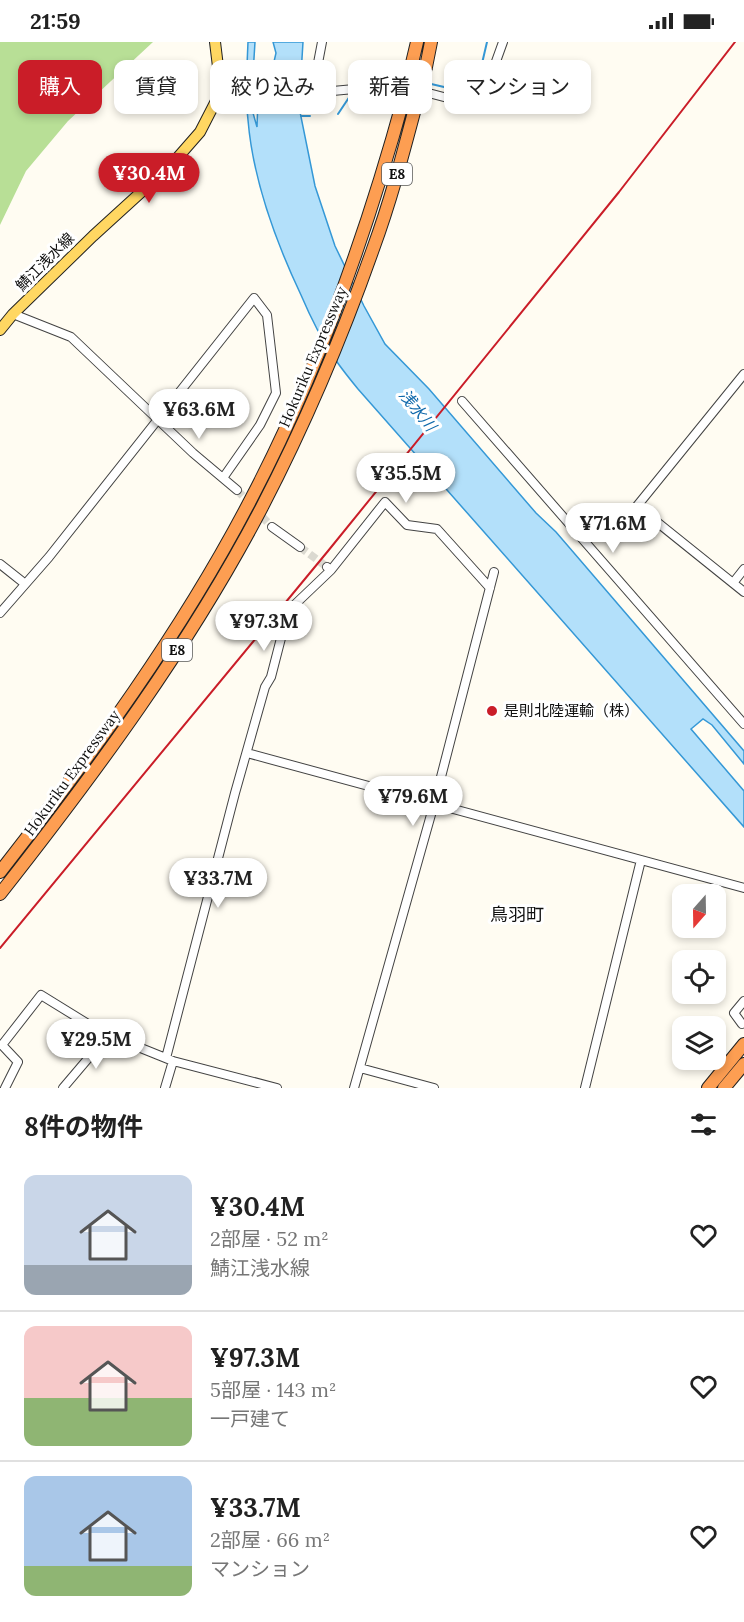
<!DOCTYPE html>
<html lang="ja">
<head>
<meta charset="utf-8">
<style>
  :root { --surface:#fff; --page:#f6f6f6; --text:#222; --muted:#767676; --line:#e0e0e0; --accent:#ca1d28 }
  body { margin:0; font-family:Lora,"Noto Sans JP",serif; background:var(--page); color:var(--text); height:100vh; display:flex; flex-direction:column; font-size:22px; white-space:nowrap }
  * { box-sizing:border-box; margin:0 }
  p { font-size:20px; color:var(--muted) }
  .icon { flex:none; width:33px; height:33px; fill:none; stroke:currentColor; stroke-width:2; stroke-linecap:round; stroke-linejoin:round }
  .map { position:relative; height:1046px; overflow:hidden }
  .details { display:flex; flex-direction:column; background:var(--surface); flex:1 }
  .details>* { flex:none }
  .hud { position:absolute; left:18px; top:18px; width:708px; height:54px; display:flex; gap:12px }
  .needle { width:39px; rotate:200deg }
  .controls { position:absolute; left:672px; top:842px; display:grid; gap:12px }
  .controls a { display:grid; place-items:center; width:54px; height:54px; border-radius:12px; background:var(--surface); box-shadow:0 3px 9px #0003; font-size:30px }
  .price { position:absolute; translate:-50% -51px; padding:0 14px; border-radius:21px; background:#fff; color:#222; font-size:20px; line-height:39px; filter:drop-shadow(0 2px 3px #0008) }
  .price::after { content:''; position:absolute; left:50%; top:36px; width:18px; height:14px; margin-left:-9px; background:inherit; clip-path:polygon(0 0,100% 0,50% 100%) }
  .price.selected { background:var(--accent); color:#fff }
  ul { padding:0; list-style:none }
  li { display:flex; align-items:center; gap:18px; height:150px; padding:0 24px }
  li+li { border-top:2px solid var(--line) }
  li span { display:grid; place-items:center; flex:none; width:168px; height:120px; border-radius:12px; color:#555 }
  li>.icon { margin-inline-start:auto }
  span .icon { width:72px; height:72px; fill:#fffc; stroke-width:1 }
  li b { font-size:26px }
  h2 { display:flex; justify-content:space-between; align-items:center; height:72px; padding:0 24px; font-size:26px }
  .chip { padding:0 21px; border-radius:12px; background:var(--surface); box-shadow:0 3px 9px #0003; font-size:21px; line-height:54px }
  .chip.selected { background:var(--accent); color:#fff }
  .status { display:flex; justify-content:space-between; align-items:center; height:42px; padding:0 30px; background:var(--surface); direction:ltr }
  .status svg { height:16px; fill:currentColor }
  .map>svg:first-child { display:block }
  .forest { fill:#b8df96 }
  .water { fill:#b3e0fa; stroke:#3598d6; stroke-width:1.5 }
  .lines { fill:none; stroke-linecap:round; stroke-linejoin:round }
  .stream { stroke:#3598d6; stroke-width:2 }
  .minor-tunnel { stroke:#dbd9d0; stroke-width:8; stroke-dasharray:8 4; stroke-linecap:butt }
  .minor-casing { stroke:#434343; stroke-width:10 }
  .major-casing { stroke:#212121; stroke-width:12 }
  .highway-casing { stroke:#212121; stroke-width:14 }
  .minor { stroke:#fff; stroke-width:8 }
  .major { stroke:#ffd762; stroke-width:10 }
  .highway { stroke:#fd9e52; stroke-width:12 }
  .rail { stroke:#ca1d28; stroke-width:2 }
  .highway-bridge-casing { stroke:#212121; stroke-width:14; stroke-linecap:butt }
  .highway-bridge { stroke:#fd9e52; stroke-width:12 }
  .poi-dot { fill:#ca1d28; stroke:#fff; stroke-width:2 }
  .labels { text-anchor:middle; stroke-width:6; stroke-linejoin:round; paint-order:stroke }
  .shield { fill:#fff; stroke:#585858; stroke-width:1.5 }
  .shield-label { font-size:14px; font-weight:bold; fill:#101010 }
  .street-label { font-size:15px; fill:#101010; stroke:#fff }
  .poi-label { font-size:15px; fill:#101010; stroke:#fff; text-anchor:start }
  .water-label { font-size:16px; font-style:italic; fill:#0f69ab; stroke:#fff }
  .quarter-label { font-size:18px; fill:#101010; stroke:#fff }
</style>
</head>
<body>
<div class="status"><b>21:59</b><svg viewBox="0 0 49 12"><path d="M0 12V9h3v3zM5 12V6h3v6zM10 12V3h3v9zM15 12V0h3v12zM26 1h20v11H26zM47 4h2v5h-2z"/></svg></div>
<div class="map">
<svg width="744" height="1046" viewBox="0 0 744 1046">
  <rect width="100%" height="100%" fill="#fffcf2"/>
  <!-- forest -->
  <path class="forest" d="M0,0H153L68,79L26,129L0,183Z"/>
  <!-- water -->
  <path class="water" d="M248,0H255L251,64L257,85L258,56L269,51C272,42 268,33 270,23L273,24L276,11L273,0H303L299,65L315,144L335,204L364,264L385,302L429,347L536,471L556,490L744,709V722L712,683L703,677L691,687L744,749V785L358,347C349,336 340,325 333,314C320,295 310,274 301,253C275,198 253,139 248,78C245,52 247,26 248,0Z"/>
  <g class="lines">
    <!-- stream -->
    <path class="stream" d="M427,41L461,49L474,45L480,30L487,0
      M357,44L361,38L383,27L404,34
      M338,72L352,51
      M301,74H310"/>
    <!-- minor-tunnel -->
    <path class="minor-tunnel" d="M237,448L272,485
      M300,505L327,525"/>
    <!-- minor casing -->
    <g class="minor-casing">
      <path id="minor" d="M318,50V21L322,0
        M218,55L230,57L278,54L398,43L459,59L480,56L485,50L503,0
        M13,272L71,295L193,411L237,448
        M744,332L637,464L744,550
        M462,359L744,682
        M272,485L300,505
        M0,522L24,541
        M331,528L385,460L407,483L437,487L490,546
        M733,541L744,527
        M0,571L49,515L254,256L267,273L276,351L260,383L223,436
        M247,711L744,846
        M742,982L734,971L744,959
        M166,1016L235,751L265,645L271,635L288,569L331,528L327,525
        M360,1026L434,1046
        M5,1046L18,1020L2,1003L41,953L101,990L173,1019L277,1046
        M63,1046L108,993
        M165,1046L173,1019
        M354,1046L434,762L494,530
        M585,1046L641,818"/>
    </g>
    <!-- major casing -->
    <g class="major-casing">
      <path id="major" d="M0,288L13,272L93,194L172,122L200,90L218,55L219,33L215,0"/>
    </g>
    <!-- highway casing -->
    <g class="highway-casing">
      <path id="highway" d="M412,21L417,0
        M426,25L431,0
        M0,830C92,712 182,590 251,457C318,329 366,194 404,55
        M0,852C96,730 190,603 262,465C305,382 342,295 373,207C391,158 404,108 417,59
        M708,1046L744,1002
        M724,1046L744,1022"/>
    </g>
    <!-- minor -->
    <use href="#minor" class="minor"/>
    <!-- major -->
    <use href="#major" class="major"/>
    <!-- highway -->
    <use href="#highway" class="highway"/>
    <!-- rail -->
    <path class="rail" d="M0,906L328,509L619,150L735,0"/>
    <!-- highway-bridge casing -->
    <g class="highway-bridge-casing">
      <path id="highway-bridge" d="M404,55L412,21
        M417,59L426,25"/>
    </g>
    <!-- highway-bridge -->
    <use href="#highway-bridge" class="highway-bridge"/>
  </g>
  <!-- markers -->
  <circle class="poi-dot" cx="492" cy="669" r="6"/>
  <g class="labels">
    <!-- shield labels -->
    <g class="shield">
      <rect x="382" y="121" width="30" height="22" rx="4.5"/>
      <rect x="162" y="597" width="30" height="22" rx="4.5"/>
    </g>
    <g class="shield-label">
      <text x="397" y="137">E8</text>
      <text x="177" y="613">E8</text>
    </g>
    <!-- street labels -->
    <g class="street-label">
      <text transform="translate(45 220) rotate(-45)" y="5">鯖江浅水線</text>
      <text transform="translate(313 315) rotate(-67)" y="5">Hokuriku Expressway</text>
      <text transform="translate(72 731) rotate(-54)" y="5">Hokuriku Expressway</text>
    </g>
    <!-- poi labels -->
    <g class="poi-label">
      <text x="504" y="674">是則北陸運輸（株）</text>
    </g>
    <!-- water labels -->
    <g class="water-label">
      <text transform="translate(418 368) rotate(51)" y="6">浅水川</text>
    </g>
    <!-- quarter labels -->
    <g class="quarter-label">
      <text x="517" y="879">鳥羽町</text>
    </g>
  </g>
</svg>
<div class="controls">
<a><svg class="needle" viewBox="-14 -14 28 28"><path d="M0-13l5 13h-10z" fill="#e53935"/><path d="M0 13l5-13h-10z" fill="#767676"/></svg></a>
<a><svg class="icon" aria-label="locate" viewBox="0 0 24 24"><circle cx="12" cy="12" r="6"/><path d="M12 2v4M12 18v4M2 12h4M18 12h4"/></svg></a>
<a><svg class="icon" aria-label="layers" viewBox="0 0 24 24"><path d="M12 4l9 5-9 5-9-5zM3 14l9 5 9-5"/></svg></a>
</div>
<b class="price selected" style="left:149px;top:162px">¥30.4M</b>
<b class="price" style="left:199px;top:398px">¥63.6M</b>
<b class="price" style="left:406px;top:462px">¥35.5M</b>
<b class="price" style="left:613px;top:512px">¥71.6M</b>
<b class="price" style="left:264px;top:610px">¥97.3M</b>
<b class="price" style="left:413px;top:785px">¥79.6M</b>
<b class="price" style="left:218px;top:867px">¥33.7M</b>
<b class="price" style="left:96px;top:1028px">¥29.5M</b>
<div class="hud">
<a class="chip selected">購入</a>
<a class="chip">賃貸</a>
<a class="chip">絞り込み</a>
<a class="chip">新着</a>
<a class="chip">マンション</a>
</div>
</div>
<section class="details">
<h2>8件の物件<svg class="icon" aria-label="filters" viewBox="0 0 24 24"><path d="M4 7h16M4 17h16"/><circle cx="9" cy="7" r="2"/><circle cx="15" cy="17" r="2"/></svg></h2>
<ul>
<li><span style="background:linear-gradient(#c9d6e8 75%,#9aa5b1 0)"><svg class="icon" aria-label="home" viewBox="0 0 24 24"><path d="M3 11l9-7 9 7M6 9v11h12V9"/></svg></span><div><b>¥30.4M</b><p>2部屋 · 52 m²</p><p>鯖江浅水線</p></div><svg class="icon" aria-label="heart" viewBox="0 0 24 24"><path d="M12 20l-8-8c-3-5 5-10 8-4 3-6 11-1 8 4z"/></svg></li>
<li><span style="background:linear-gradient(#f6c9c9 60%,#8fb573 0)"><svg class="icon" aria-label="home" viewBox="0 0 24 24"><path d="M3 11l9-7 9 7M6 9v11h12V9"/></svg></span><div><b>¥97.3M</b><p>5部屋 · 143 m²</p><p>一戸建て</p></div><svg class="icon" aria-label="heart" viewBox="0 0 24 24"><path d="M12 20l-8-8c-3-5 5-10 8-4 3-6 11-1 8 4z"/></svg></li>
<li><span style="background:linear-gradient(#a9c7e8 75%,#8fb573 0)"><svg class="icon" aria-label="home" viewBox="0 0 24 24"><path d="M3 11l9-7 9 7M6 9v11h12V9"/></svg></span><div><b>¥33.7M</b><p>2部屋 · 66 m²</p><p>マンション</p></div><svg class="icon" aria-label="heart" viewBox="0 0 24 24"><path d="M12 20l-8-8c-3-5 5-10 8-4 3-6 11-1 8 4z"/></svg></li>
</ul>
</section>
</body>
</html>
